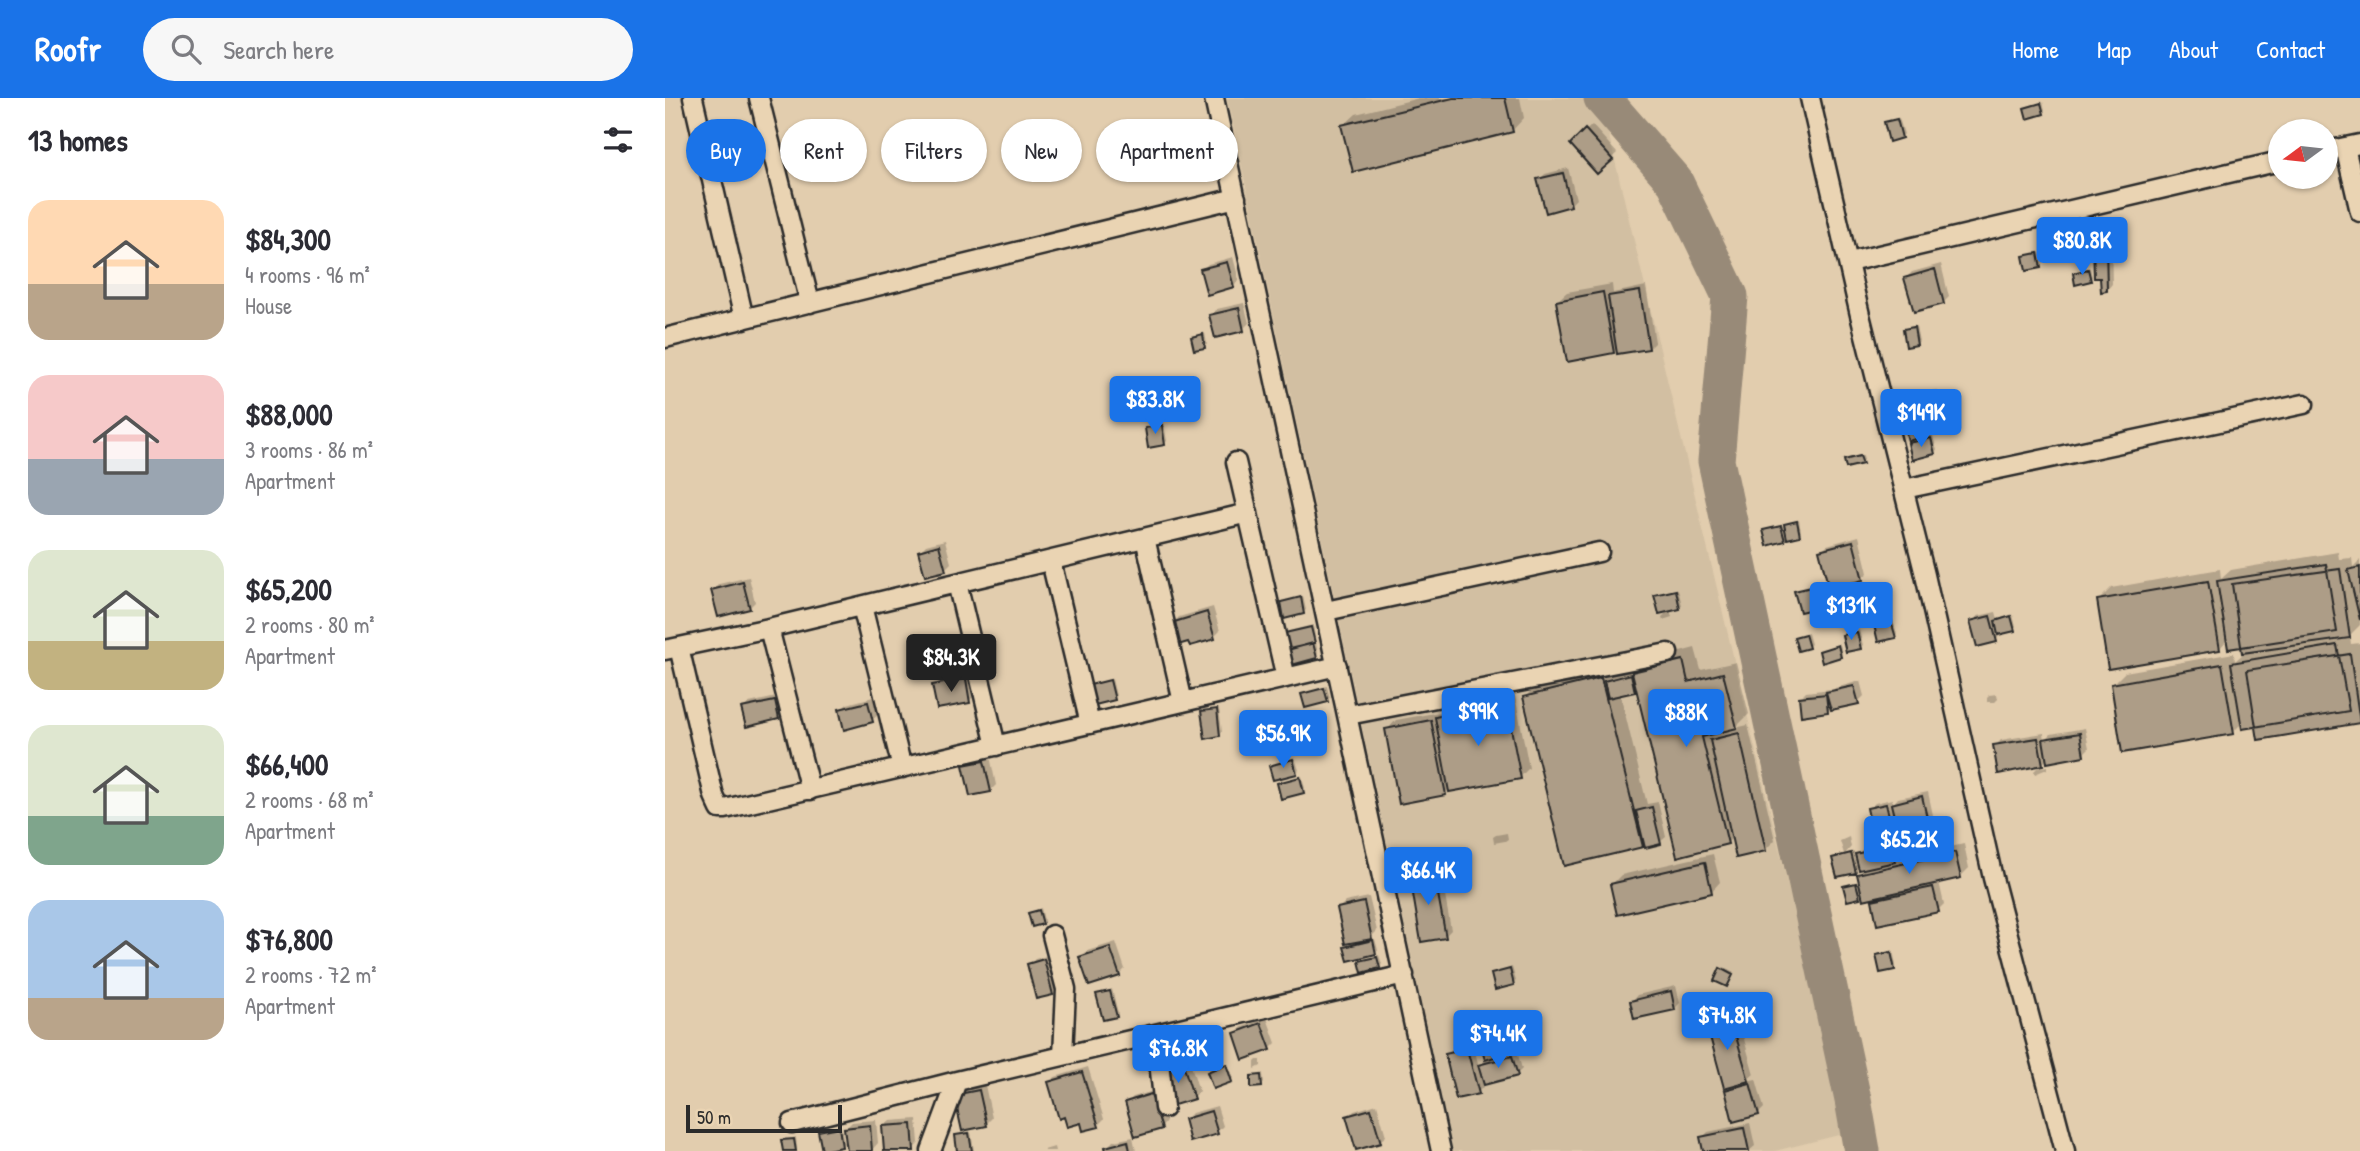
<!DOCTYPE html>
<html lang="en">
<head>
<meta charset="utf-8">
<style>
  :root { --surface:#fff; --page:#f7f7f7; --text:#2b2b33; --muted:#7c7c81; --accent:#1a73e8 }
  body { margin:0; font-family:"Patrick Hand",sans-serif; background:var(--page); color:var(--text); height:100vh; display:flex; flex-direction:column; font-size:26px; white-space:nowrap }
  * { box-sizing:border-box; margin:0 }
  p { font-size:23px; color:var(--muted) }
  .icon { flex:none; width:38px; height:38px; fill:none; stroke:currentColor; stroke-width:2; stroke-linecap:round; stroke-linejoin:round }
  .map { position:relative; flex:1; overflow:hidden }
  .drawer { display:flex; flex-direction:column; background:var(--surface); width:665px }
  .drawer>* { flex:none }
  .banner { position:absolute; left:21px; top:21px; width:665px; height:63px; display:flex; gap:14px }
  .needle { width:46px; rotate:255deg }
  .fabs { position:absolute; left:1603px; top:21px; display:grid; gap:14px }
  .fabs a { display:grid; place-items:center; width:70px; height:70px; border-radius:50%; background:var(--surface); box-shadow:0 2px 5px #0004; font-size:35px }
  .scale { position:absolute; left:21px; bottom:18px; width:156px; box-sizing:border-box; padding-left:7px; border:4px solid #2b2b2b; border-top:0; font-size:19px; line-height:24px; white-space:nowrap; color:#2b2b2b; -webkit-text-stroke:5px #ead4b3; paint-order:stroke }
  .price { position:absolute; translate:-50% -60px; padding:0 16px; border-radius:7px; background:var(--accent); color:#fff; font-size:23px; line-height:46px; filter:drop-shadow(0 2px 4px #0008) }
  .price::after { content:''; position:absolute; left:50%; top:42px; width:21px; height:16px; margin-left:-10px; background:inherit; clip-path:polygon(0 0,100% 0,50% 100%) }
  .price.on { background:#222; color:#fff }
  ul { padding:0; list-style:none }
  li { display:flex; align-items:center; gap:21px; height:175px; padding:0 28px }
  li span { display:grid; place-items:center; flex:none; width:196px; height:140px; border-radius:21px; color:#555 }
  li>.icon { margin-inline-start:auto }
  span .icon { width:84px; height:84px; fill:#fffc; stroke-width:1 }
  li b { font-size:30px }
  h2 { display:flex; justify-content:space-between; align-items:center; height:84px; padding:0 28px; font-size:30px }
  .pill { padding:0 24px; border-radius:32px; background:var(--surface); box-shadow:0 2px 5px #0004; font-size:24px; line-height:63px }
  .pill.on { background:var(--accent); color:#fff }
  header { display:flex; align-items:center; gap:42px; box-sizing:border-box; height:98px; padding:0 35px; background:var(--accent); color:#fff }
  header strong { font-size:33px }
  nav { display:flex; gap:38px; margin-inline-start:auto; font-size:24px }
  .search { width:490px; height:63px; background:var(--page); display:flex; align-items:center; gap:18px; box-sizing:border-box; padding:0 24px; border-radius:38px; color:var(--muted); font-size:26px }
  main { display:flex; flex:1; min-height:0 }
  .map>svg:first-child { display:block }
  .built { fill:#d2bfa2 }
  .shadow { fill:#0003 }
  .lines { fill:none; stroke-linecap:round; stroke-linejoin:round }
  .river { stroke:#988a78; stroke-width:37 }
  .building { fill:#ad9d87; stroke:#2b2b2b; stroke-width:2 }
  .street-casing { stroke:#2b2b2b; stroke-width:23 }
  .street { stroke:#ead4b3; stroke-width:18 }
</style>
</head>
<body>
<header>
<strong>Roofr</strong>
<div class="search"><svg class="icon" aria-label="search" viewBox="0 0 24 24"><circle cx="10" cy="10" r="6"/><path d="M15 15l6 6"/></svg>Search here</div>
<nav><a>Home</a><a>Map</a><a>About</a><a>Contact</a></nav>
</header>
<main>
<section class="drawer">
<h2>13 homes<svg class="icon" aria-label="filters" viewBox="0 0 24 24"><path d="M4 7h16M4 17h16"/><circle cx="9" cy="7" r="2"/><circle cx="15" cy="17" r="2"/></svg></h2>
<ul>
<li><span style="background:linear-gradient(#ffd9b3 60%,#b9a48a 0)"><svg class="icon" aria-label="home" viewBox="0 0 24 24"><path d="M3 11l9-7 9 7M6 9v11h12V9"/></svg></span><div><b>$84,300</b><p>4 rooms · 96 m²</p><p>House</p></div></li>
<li><span style="background:linear-gradient(#f6c9c9 60%,#9aa5b1 0)"><svg class="icon" aria-label="home" viewBox="0 0 24 24"><path d="M3 11l9-7 9 7M6 9v11h12V9"/></svg></span><div><b>$88,000</b><p>3 rooms · 86 m²</p><p>Apartment</p></div></li>
<li><span style="background:linear-gradient(#dfe7d0 65%,#c2b280 0)"><svg class="icon" aria-label="home" viewBox="0 0 24 24"><path d="M3 11l9-7 9 7M6 9v11h12V9"/></svg></span><div><b>$65,200</b><p>2 rooms · 80 m²</p><p>Apartment</p></div></li>
<li><span style="background:linear-gradient(#dfe7d0 65%,#7fa58c 0)"><svg class="icon" aria-label="home" viewBox="0 0 24 24"><path d="M3 11l9-7 9 7M6 9v11h12V9"/></svg></span><div><b>$66,400</b><p>2 rooms · 68 m²</p><p>Apartment</p></div></li>
<li><span style="background:linear-gradient(#a9c7e8 70%,#b9a48a 0)"><svg class="icon" aria-label="home" viewBox="0 0 24 24"><path d="M3 11l9-7 9 7M6 9v11h12V9"/></svg></span><div><b>$76,800</b><p>2 rooms · 72 m²</p><p>Apartment</p></div></li>
</ul>
</section>
<div class="map">
<svg width="1695" height="1053" viewBox="0 0 1695 1053">
  <rect width="100%" height="100%" fill="#e2cdae"/>
  <filter id="ink" filterUnits="userSpaceOnUse"><feTurbulence type="fractalNoise" baseFrequency=".0143" numOctaves="2"/><feDisplacementMap in="SourceGraphic" scale="14" xChannelSelector="R" yChannelSelector="G"/><feConvolveMatrix kernelMatrix="1 2 1 2 8 2 1 2 1" color-interpolation-filters="sRGB"/></filter>
  <g filter="url(#ink)">
    <!-- built -->
    <path class="built" d="M562,0H935L1182,1035L1110,1053H788Z"/>
    <!-- shadow -->
    <path class="shadow" d="M754,0H855L859,20L847,33L678,28L691,16Z
      M1378,4L1380,12L1378,14L1361,10Z
      M1234,20L1239,36L1236,39L1221,25Z
      M927,27L952,55L932,74L907,46Z
      M903,70L911,101L905,107L874,82L880,76Z
      M1436,140H1446L1447,186L1442,192L1430,146Z
      M1375,154L1378,165L1375,168L1360,159Z
      M568,159L574,182L568,188L537,172L543,166Z
      M1276,166L1284,199L1278,205L1241,180L1247,174Z
      M1425,170L1427,179L1425,182L1410,176Z
      M947,186L948,195L981,188L990,244L984,250L953,249L948,254L892,203L902,194Z
      M579,205L584,225L578,231L546,217L552,211Z
      M1251,228L1254,243L1251,246L1240,232Z
      M540,235L542,246L539,248L528,240Z
      M1271,292L1280,327L1274,333L1228,307L1234,301Z
      M524,300L526,312L524,314L511,305Z
      M499,326L502,343L499,346L482,331Z
      M1268,338L1272,352L1269,354L1245,346Z
      M1198,357L1199,362L1197,364L1181,363Z
      M1134,422L1136,434L1119,441L1100,433Z
      M1194,438L1203,475L1197,480L1156,453L1162,447Z
      M280,442L286,465L280,471L255,453L261,447Z
      M1673,454L1674,461L1687,460L1688,469L1695,462V527L1685,537L1686,546L1695,545V624L1594,640L1592,627L1578,624L1568,634L1448,586L1460,574L1569,555L1570,563L1579,555L1577,547L1563,541L1554,551L1433,503L1446,490L1555,471L1556,481L1566,472Z
      M84,479L90,504L84,510L48,492L54,486Z
      M1153,487L1158,505L1156,507L1131,494Z
      M1013,491L1017,507L1005,512L1007,519L998,522L997,519L1004,512L991,498Z
      M638,498L641,512L638,514L618,505Z
      M548,509L555,533L549,539L508,525L514,519Z
      M1331,514L1333,521L1348,517L1351,529L1336,535L1331,543L1307,524L1313,518Z
      M1228,522L1232,536L1230,538L1211,528Z
      M648,527L653,556L651,559L621,554L626,551L622,535L624,533Z
      M1194,532L1198,547L1195,549L1179,538Z
      M1143,535L1146,546L1143,549L1131,539Z
      M1175,546L1177,555L1175,558L1156,554Z
      M1030,550L1036,572L1071,564L1084,616L1070,630L1083,627L1110,742L1100,752L1068,739L1062,745L972,589L955,595L982,706L993,704L1001,739L995,744H980L977,747L860,599L872,587L949,568L951,576L973,571L981,563Z
      M307,576L310,597L304,603L269,588L275,582Z
      M447,581L451,598L449,601L427,588Z
      M1195,583L1199,598L1193,604L1167,608L1162,613L1135,600L1141,594L1166,591L1167,593L1170,590Z
      M662,588L665,600L662,602L638,597Z
      M1332,596L1333,601L1330,604H1322V599L1324,597Z
      M850,597L864,670L855,679L785,690L780,695L722,632L731,622L775,614L776,616L781,610Z
      M116,598L119,614L113,619L78,610L84,605Z
      M208,599L213,617L207,622L176,612L182,606Z
      M554,610L557,634L555,637L538,614Z
      M1420,630L1424,650L1418,656L1383,660L1373,670L1382,668V671L1370,676L1369,673L1376,666L1330,648L1336,642L1379,635L1380,642L1386,636Z
      M325,658L331,687L325,693L300,668L306,662Z
      M630,660L634,672L631,675L606,668Z
      M637,678L640,691L638,693L614,686Z
      M1263,694L1268,717L1262,723L1233,727L1227,732L1204,711L1210,705L1227,701L1228,706L1233,700Z
      M842,735L843,741L840,743L829,745L828,739L831,737Z
      M1184,739L1186,749L1180,756L1189,754L1190,759L1198,751L1232,743L1235,757L1231,761L1299,746L1304,770L1295,779L1274,784L1279,806L1273,812L1208,803L1215,797L1198,794L1194,798L1180,788L1196,783L1194,776L1201,769H1195L1190,773L1169,760L1179,756L1175,743Z
      M1048,756L1055,784L1046,794L947,786L956,777Z
      M775,769L786,832L780,838L746,779L752,773Z
      M704,799L712,833L703,842L710,841L713,852L710,855L681,849L688,843L674,810L680,804Z
      M376,810L379,822L377,825L365,815Z
      M451,844L460,871L454,877L416,859L422,853Z
      M1228,852L1231,868L1229,870L1212,858Z
      M385,857L393,889L388,895L372,899L364,867L370,861Z
      M714,857L717,866L714,869L696,864Z
      M847,869L851,883L848,885L828,876Z
      M1059,869L1069,874L1064,885L1057,871Z
      M1011,888L1015,905L1009,911L967,903L972,897Z
      M447,891L453,915L451,917L433,897Z
      M1071,913L1089,976L1081,983L1091,981L1099,1010L1093,1016L1061,993L1069,985L1043,925L1049,919Z
      M602,920L611,945L605,951L571,935L577,929Z
      M553,933L558,948L556,950L534,941Z
      M834,939L838,953L832,959L852,953L857,971L852,976L818,986L819,988L813,994L782,957L788,951L808,946L814,969L822,961L817,946Z
      M524,961L534,993L528,999L501,972L507,966Z
      M592,962H596V968L590,971V964Z
      M563,965L568,980L566,983L544,974Z
      M423,969L439,1021L433,1027L417,1023L385,985L390,979Z
      M598,975L599,985L596,988L587,979Z
      M320,987L327,1020L321,1026L291,998L297,992Z
      M492,992L501,1024L496,1030L462,1005L468,999Z
      M712,1006L721,1038L715,1043L683,1019L689,1013Z
      M552,1008L558,1028L552,1034L521,1021L527,1015Z
      M252,1021L254,1045L248,1051L221,1053L219,1028L225,1023Z
      M211,1022L213,1045L206,1053H184L181,1030L187,1024Z
      M1085,1025L1090,1048L1084,1053H1040L1037,1040L1043,1034Z
      M176,1028L179,1045L176,1048L155,1033Z
      M306,1034L309,1053H294L291,1038Z
      M131,1039L132,1050L130,1052L119,1053L118,1043Z
      M468,1039L471,1053H443L442,1049L448,1043Z
      M389,1049L390,1053H378L379,1052Z"/>
    <g class="lines">
      <!-- river -->
      <path class="river" d="M937,0L1010,84L1065,198L1051,363L1188,1002L1197,1053"/>
    </g>
    <!-- building -->
    <path class="building" d="M788,0H840L848,34L688,74L676,27Z
      M1376,5L1379,16L1362,21L1359,10Z
      M1232,21L1237,40L1224,44L1219,24Z
      M920,31L948,62L932,76L905,46Z
      M898,75L906,108L881,115L872,81Z
      M1428,145H1441L1442,193L1436,194L1435,180H1429Z
      M1373,155L1376,170L1361,173L1358,158Z
      M562,164L569,189L542,197L535,171Z
      M1270,171L1279,206L1249,214L1239,180Z
      M1423,171L1426,183L1410,187L1408,175Z
      M975,193L984,251L952,256L943,198Z
      M938,194L949,255L902,264L891,203Z
      M574,210L579,233L550,240L544,217Z
      M1249,229L1252,247L1241,249L1238,231Z
      M538,236L540,250L529,252L526,239Z
      M1265,296L1275,334L1243,343L1239,327L1231,329L1226,307Z
      M522,301L525,316L513,318L509,304Z
      M497,327L500,347L483,350L480,330Z
      M1266,340L1270,356L1247,362L1243,345Z
      M1195,358L1198,366L1181,370L1179,362Z
      M1132,423L1135,438L1122,441L1119,426Z
      M1116,428L1120,443L1102,448L1098,432Z
      M1188,443L1198,482L1164,491L1154,452Z
      M274,447L281,473L260,478L253,453Z
      M1661,466L1672,534L1563,551L1552,483Z
      M1695,469V522L1683,472Z
      M1675,471L1685,540L1577,555L1567,486Z
      M1543,483L1555,552L1443,571L1432,502Z
      M78,484L85,511L53,519L46,492Z
      M1151,488L1156,509L1135,514L1129,493Z
      M1011,492L1015,511L994,516L989,497Z
      M636,499L639,516L619,521L616,504Z
      M542,514L550,541L525,548L523,544L513,547L506,525Z
      M1325,518L1332,544L1312,549L1305,523Z
      M1346,518L1350,533L1333,537L1330,523Z
      M1226,523L1231,540L1213,544L1209,527Z
      M646,529L650,545L624,551L620,535Z
      M1192,534L1196,551L1181,554L1177,537Z
      M1140,536L1144,550L1133,553L1129,539Z
      M648,545L652,560L623,568L619,553Z
      M1173,547L1176,559L1157,565L1154,553Z
      M1672,547L1684,613L1577,631L1566,565Z
      M1685,556L1695,625L1593,642L1582,572Z
      M1018,562L1023,584L1058,575L1072,630L1037,639L1063,746L1012,759L967,574Z
      M1557,566L1569,636L1457,655L1446,586Z
      M966,576L970,594L943,600L939,583Z
      M936,580L978,749L899,768L858,599Z
      M301,581L305,605L272,611L267,587Z
      M445,582L450,602L430,607L425,587Z
      M1189,588L1194,606L1166,612L1161,594Z
      M659,590L663,604L640,610L636,596Z
      M1161,596L1163,614L1136,618L1134,599Z
      M110,603L114,621L81,629L76,610Z
      M203,604L208,624L179,632L174,611Z
      M841,605L856,681L784,694L770,619Z
      M552,611L555,638L540,641L536,613Z
      M766,622L781,697L734,706L720,631Z
      M1074,635L1101,753L1071,760L1045,642Z
      M1415,635L1419,658L1382,665L1378,641Z
      M1373,640L1378,667L1333,676L1328,647Z
      M628,661L632,676L608,682L604,668Z
      M319,663L326,694L305,698L298,667Z
      M635,679L639,695L616,701L612,685Z
      M1257,698L1263,724L1232,731L1226,706Z
      M1221,706L1228,734L1208,739L1202,710Z
      M987,709L996,746L980,750L971,713Z
      M1226,748L1230,764L1194,772L1190,756Z
      M1290,754L1296,780L1198,802L1192,776Z
      M1186,755L1191,775L1172,779L1167,760Z
      M1040,764L1047,795L952,817L945,786Z
      M769,774L781,840L756,844L745,778Z
      M1191,785L1195,800L1182,803L1178,788Z
      M1268,789L1274,814L1212,827L1207,802Z
      M699,804L707,841L680,846L672,810Z
      M374,812L378,826L367,829L363,815Z
      M708,842L711,856L683,863L679,849Z
      M445,849L455,878L424,888L414,859Z
      M1226,854L1230,872L1215,875L1211,857Z
      M712,859L715,870L697,875L694,863Z
      M379,861L388,897L371,901L362,866Z
      M1055,870L1068,877L1062,889L1049,883Z
      M845,871L849,887L830,892L826,876Z
      M445,893L452,919L438,922L431,896Z
      M1006,893L1010,912L969,921L965,903Z
      M1065,918L1084,983L1059,990L1041,924Z
      M596,925L606,952L578,962L569,935Z
      M551,934L557,951L538,958L532,941Z
      M832,940L836,957L820,962L815,945Z
      M802,951L814,996L791,1001L780,956Z
      M847,958L853,978L819,987L813,967Z
      M518,966L529,1001L506,1008L499,972Z
      M561,966L567,984L548,991L542,974Z
      M417,974L434,1029L418,1033L416,1025L402,1029L399,1019L394,1021L383,984Z
      M596,977L597,989L586,990V978Z
      M1085,985L1094,1017L1068,1024L1060,992Z
      M314,992L322,1028L297,1033L289,997Z
      M486,996L497,1031L470,1039L460,1004Z
      M706,1011L716,1045L691,1052L681,1018Z
      M546,1013L553,1036L525,1044L519,1021Z
      M247,1026L249,1053H219L217,1028Z
      M205,1027L207,1053H182L179,1030Z
      M174,1029L177,1049L157,1053L153,1033Z
      M1079,1030L1084,1053H1038L1035,1039Z
      M304,1035L307,1053H292L290,1037Z
      M129,1041L131,1053H118L116,1042Z
      M463,1043L465,1053H441L440,1049Z"/>
    <g class="lines">
      <!-- street casing -->
      <g class="street-casing">
        <path id="street" d="M28,0L79,221
          M94,0L145,205
          M549,0L776,1053
          M1145,0L1195,217L1260,477L1328,780L1400,1053
          M1680,49L1695,114
          M1661,53L1695,46
          M1184,164L1615,63
          M0,240L571,100
          M571,364L621,580
          M1239,391L1639,306
          M480,440L518,604
          M386,463L425,626
          M292,485L331,648
          M197,508L237,670
          M661,513L934,454
          M104,530L145,692
          M14,549L49,698L55,711H60L672,568
          M0,552L104,530L583,415
          M683,617L1003,555
          M387,837L401,891L398,958
          M491,936L499,1010
          M127,1025L292,983L739,877
          M266,1053L292,983"/>
      </g>
      <!-- street -->
      <use href="#street" class="street"/>
    </g>
  </g>
</svg>
<div class="fabs">
<a><svg class="needle" viewBox="-14 -14 28 28"><path d="M0-13l5 13h-10z" fill="#e53935"/><path d="M0 13l5-13h-10z" fill="#7c7c81"/></svg></a>
</div>
<div class="scale">50 m</div>
<b class="price" style="left:1417px;top:179px">$80.8K</b>
<b class="price" style="left:490px;top:338px">$83.8K</b>
<b class="price" style="left:1256px;top:351px">$149K</b>
<b class="price" style="left:1186px;top:544px">$131K</b>
<b class="price on" style="left:286px;top:596px">$84.3K</b>
<b class="price" style="left:813px;top:650px">$99K</b>
<b class="price" style="left:1021px;top:651px">$88K</b>
<b class="price" style="left:618px;top:672px">$56.9K</b>
<b class="price" style="left:1244px;top:778px">$65.2K</b>
<b class="price" style="left:763px;top:809px">$66.4K</b>
<b class="price" style="left:1062px;top:954px">$74.8K</b>
<b class="price" style="left:833px;top:972px">$74.4K</b>
<b class="price" style="left:513px;top:987px">$76.8K</b>
<div class="banner">
<a class="pill on">Buy</a>
<a class="pill">Rent</a>
<a class="pill">Filters</a>
<a class="pill">New</a>
<a class="pill">Apartment</a>
</div>
</div>
</main>
</body>
</html>
